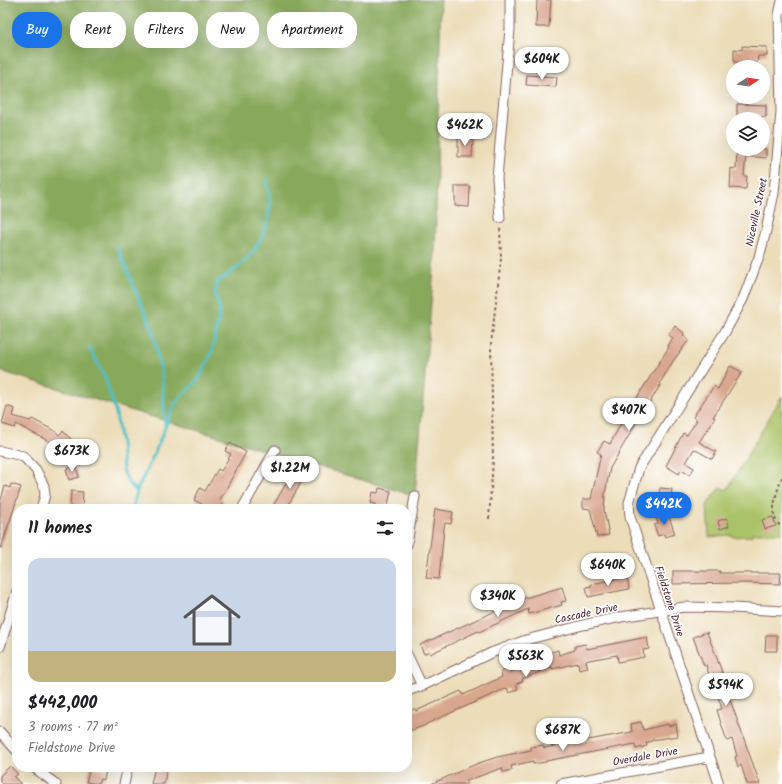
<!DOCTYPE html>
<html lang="en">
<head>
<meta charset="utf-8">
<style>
  :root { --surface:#fff; --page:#f6f6f6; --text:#202124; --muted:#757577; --accent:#1a73e8 }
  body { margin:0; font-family:Kalam,sans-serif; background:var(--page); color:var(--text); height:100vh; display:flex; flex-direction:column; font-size:15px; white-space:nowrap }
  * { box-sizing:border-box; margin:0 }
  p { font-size:13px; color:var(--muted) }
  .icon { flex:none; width:22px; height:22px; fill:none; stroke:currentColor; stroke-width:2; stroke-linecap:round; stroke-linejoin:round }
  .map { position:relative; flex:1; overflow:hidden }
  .panel { position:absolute; left:12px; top:504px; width:400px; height:268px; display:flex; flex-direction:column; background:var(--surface); border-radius:16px; box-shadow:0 4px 16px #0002 }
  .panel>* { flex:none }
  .top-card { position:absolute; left:12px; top:12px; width:400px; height:36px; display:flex; gap:8px }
  .needle { width:26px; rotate:78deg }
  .buttons { position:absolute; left:726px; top:60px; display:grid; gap:8px }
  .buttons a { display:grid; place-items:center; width:44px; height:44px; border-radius:50%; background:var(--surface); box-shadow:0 4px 16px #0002; font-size:20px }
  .price { position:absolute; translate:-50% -34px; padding:0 9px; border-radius:14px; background:#fff; color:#222; font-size:13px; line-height:26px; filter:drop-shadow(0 1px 2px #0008) }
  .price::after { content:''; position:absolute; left:50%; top:24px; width:12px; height:9px; margin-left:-6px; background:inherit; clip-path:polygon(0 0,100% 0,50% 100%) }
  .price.selected { background:var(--accent); color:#fff }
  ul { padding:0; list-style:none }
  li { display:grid; align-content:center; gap:8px; height:212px; padding:0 16px }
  li span { display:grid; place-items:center; height:124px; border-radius:12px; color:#555 }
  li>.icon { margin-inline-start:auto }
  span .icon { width:72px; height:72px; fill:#fffc; stroke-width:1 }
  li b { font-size:17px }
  h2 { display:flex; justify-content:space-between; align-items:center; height:48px; padding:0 16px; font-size:17px }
  .tag { padding:0 14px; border-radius:16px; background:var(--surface); box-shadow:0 4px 16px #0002; font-size:14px; line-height:36px }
  .tag.selected { background:var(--accent); color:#fff }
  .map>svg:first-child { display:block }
  .green { fill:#abc368; stroke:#7a714a }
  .forest { fill:#88a95c; stroke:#696444 }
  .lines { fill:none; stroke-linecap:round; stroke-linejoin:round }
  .stream { stroke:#50bfc6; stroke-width:3 }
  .building { fill:#d9a68e }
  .minor-casing { stroke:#83625d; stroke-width:11 }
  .path { stroke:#83625d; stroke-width:2; stroke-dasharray:3 3; stroke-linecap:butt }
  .minor { stroke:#fff; stroke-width:9 }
  .labels { text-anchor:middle; stroke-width:3.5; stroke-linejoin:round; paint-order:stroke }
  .street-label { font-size:11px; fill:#4a1f2b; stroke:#fff }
</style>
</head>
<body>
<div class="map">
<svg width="782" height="784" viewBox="0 0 782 784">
  <rect width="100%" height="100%" fill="#fff"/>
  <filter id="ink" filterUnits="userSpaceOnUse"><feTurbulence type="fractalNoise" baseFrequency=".025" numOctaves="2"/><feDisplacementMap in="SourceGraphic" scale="8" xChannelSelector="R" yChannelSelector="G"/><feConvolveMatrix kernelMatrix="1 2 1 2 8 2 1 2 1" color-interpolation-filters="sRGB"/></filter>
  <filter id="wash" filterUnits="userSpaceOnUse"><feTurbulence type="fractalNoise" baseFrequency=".012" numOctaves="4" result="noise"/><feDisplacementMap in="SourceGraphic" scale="16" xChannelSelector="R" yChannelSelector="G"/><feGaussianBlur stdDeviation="0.9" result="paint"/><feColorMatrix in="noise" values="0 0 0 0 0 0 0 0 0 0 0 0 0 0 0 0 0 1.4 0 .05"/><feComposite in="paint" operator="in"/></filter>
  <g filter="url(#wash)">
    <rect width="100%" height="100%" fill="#ecddb9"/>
    <!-- green -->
    <path class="green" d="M782,396V533H752V536L732,537V535L709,537L707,505L720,487L727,490Z"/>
    <!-- forest -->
    <path class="forest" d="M0,0H441L435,256L415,496L0,371Z"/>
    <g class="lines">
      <!-- stream -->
      <path class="stream" d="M117,247L152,329L162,376L165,425
        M90,349L105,377L116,414L121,443L123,470L129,484L137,491
        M132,509L138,488L156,450L175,403L199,379L212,352L220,309L215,294L217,282C248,263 267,242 270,205C270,197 268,188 267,180"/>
    </g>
    <g id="blocks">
      <!-- building -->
      <path class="building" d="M537,0H551L549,27H536Z
        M742,46L767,47V56H758L757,63L734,62V49L742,50Z
        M527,75L557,77L556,87L526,85Z
        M737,104L766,105V117L737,116Z
        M458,136L473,137L472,157H458Z
        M737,149H766V158L746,156L744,176H747L746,189L730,188L731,168L736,169Z
        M455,186H470L469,207L455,206Z
        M675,326L684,333L683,335L689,340L673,361L660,383L661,384L639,420H638L610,468L605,494L604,510L609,535L597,537L590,509L583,508V499H591L601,454L597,452L604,441L610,444L623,420H624L641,391L669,347L668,346L673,338L668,335Z
        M730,366L742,372L713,417L715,418L699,442L716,452L712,459L694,449L686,463L694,468L690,475L681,470L679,474L666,466L683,433L687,435L697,420L693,417L714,386L718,389Z
        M7,406L15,409L13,416L30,421L32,419L55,431L59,435L63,431L71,439L66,443L71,449L61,457L56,452L53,454L47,447L52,443L16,424L15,428L2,424Z
        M230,443L246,452L220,500L224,502L220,509H199L202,504L194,500L200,488L205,491L218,469L221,471L223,468L231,454L225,451Z
        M76,466L79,477L69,480L66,469Z
        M295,468L306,474L286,509H278L273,506Z
        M11,484L21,487L1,548H0V503L5,486L10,488Z
        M379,488L391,491L387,509L374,508L375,504L370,503L372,492L378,493Z
        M660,488L672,489L670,503L658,501Z
        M71,491L83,492L82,508H70Z
        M435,509L453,512L451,524L445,523L444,528L439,579L426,578Z
        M668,513L675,534L665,537L664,534L658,536L654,525L658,524L656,517Z
        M773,517L776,526L765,529L762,520Z
        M727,518L729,526L720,529L718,521Z
        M673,571H720V573H781L780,584L747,583L673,584Z
        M627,577L629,589L588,597L586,587L592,586L591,584Z
        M562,587L566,601L561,602L562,605L529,614L528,609L479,632L478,631L430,654L429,651L424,654L420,645L498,610L497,607L505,602L507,606L525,598Z
        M707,632L724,677L730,675L733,684L726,686L728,694L760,784H747L741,765L738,767L735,757L737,756L732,739L727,741L720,720L717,710L722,709L716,690L712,691L709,682L711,681L706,665L704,666L693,637Z
        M766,635H777V651H765Z
        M647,637L649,649L643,650L644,657L618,662L617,655L589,660L586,661L588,668L579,670L578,663L552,669V667L522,679L523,681L516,684L518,689L509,693L507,688L426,724V725L410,731L409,729H407V712L415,709L416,711L461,691L463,695L502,677L501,672L509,668L511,672L549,657L548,653L558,650L559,655L575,650V646L586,644L587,649Z
        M641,722L643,730L668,724V726L676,724L678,736L652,740V741L646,743L647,746L636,749L635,744L546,761V762L533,764V761L511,766L512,770L503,772L502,768L466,781L468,784H431L476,764L497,757L531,750V747L543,745L544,748L632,732L631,724Z
        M10,766L18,774L14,777L21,784H3L0,781V776Z
        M90,767L106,770L104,780L100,779L98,784L86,782Z
        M155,767H167L164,784H151Z"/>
    </g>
  </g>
  <g filter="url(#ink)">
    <use href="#blocks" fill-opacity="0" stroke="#83625d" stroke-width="1"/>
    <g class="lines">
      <!-- minor casing -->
      <g class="minor-casing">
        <path id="minor" d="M500,218L497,178L510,29V0
          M0,451L23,456L36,470L44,486L45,495L41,509
          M242,509L275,450
          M407,544L415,496
          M0,647L17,591
          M407,654L422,686
          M407,691L422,686L491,653L526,640L583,625L621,617L684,607L733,608L782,611
          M0,732L17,751
          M33,767L56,784
          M124,784L128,767
          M561,784L709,757
          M719,784L630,517L629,503L639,468L725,332L743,299L759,257L766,231L774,193L781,112L779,15L782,1"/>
      </g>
      <!-- path -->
      <path class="path" d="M782,477C778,490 766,517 782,527
        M489,519L493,460L491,344L501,259L500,227"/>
      <!-- minor -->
      <use href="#minor" class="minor"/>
    </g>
  </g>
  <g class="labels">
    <!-- street labels -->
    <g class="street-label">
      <text transform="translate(756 212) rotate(-78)" y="4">Niceville Street</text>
      <text transform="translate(670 601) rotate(72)" y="4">Fieldstone Drive</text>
      <text transform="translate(586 613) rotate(-12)" y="4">Cascade Drive</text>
      <text transform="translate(645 756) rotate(-10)" y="4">Overdale Drive</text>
    </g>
  </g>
</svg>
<div class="buttons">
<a><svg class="needle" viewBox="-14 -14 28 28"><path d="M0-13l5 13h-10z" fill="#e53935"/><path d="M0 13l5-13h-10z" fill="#757577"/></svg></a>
<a><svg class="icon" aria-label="layers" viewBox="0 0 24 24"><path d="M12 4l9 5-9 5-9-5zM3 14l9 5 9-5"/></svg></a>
</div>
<b class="price" style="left:542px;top:81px">$604K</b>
<b class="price" style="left:465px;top:147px">$462K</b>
<b class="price" style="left:629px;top:432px">$407K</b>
<b class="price" style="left:72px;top:473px">$673K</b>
<b class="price" style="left:290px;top:490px">$1.22M</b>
<b class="price selected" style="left:664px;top:526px">$442K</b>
<b class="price" style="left:608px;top:587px">$640K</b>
<b class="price" style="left:498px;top:618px">$340K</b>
<b class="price" style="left:526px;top:678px">$563K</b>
<b class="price" style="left:726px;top:707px">$594K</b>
<b class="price" style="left:563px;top:752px">$687K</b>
<div class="top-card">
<a class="tag selected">Buy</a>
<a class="tag">Rent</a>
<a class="tag">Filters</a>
<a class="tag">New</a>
<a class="tag">Apartment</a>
</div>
<section class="panel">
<h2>11 homes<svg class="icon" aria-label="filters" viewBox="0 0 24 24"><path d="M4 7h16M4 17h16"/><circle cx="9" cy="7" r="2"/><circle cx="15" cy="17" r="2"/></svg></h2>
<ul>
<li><span style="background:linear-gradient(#c9d6e8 75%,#c2b280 0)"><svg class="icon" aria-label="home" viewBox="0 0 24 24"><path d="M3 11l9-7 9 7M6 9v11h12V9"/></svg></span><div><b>$442,000</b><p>3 rooms · 77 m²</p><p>Fieldstone Drive</p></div></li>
</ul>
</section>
</div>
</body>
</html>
